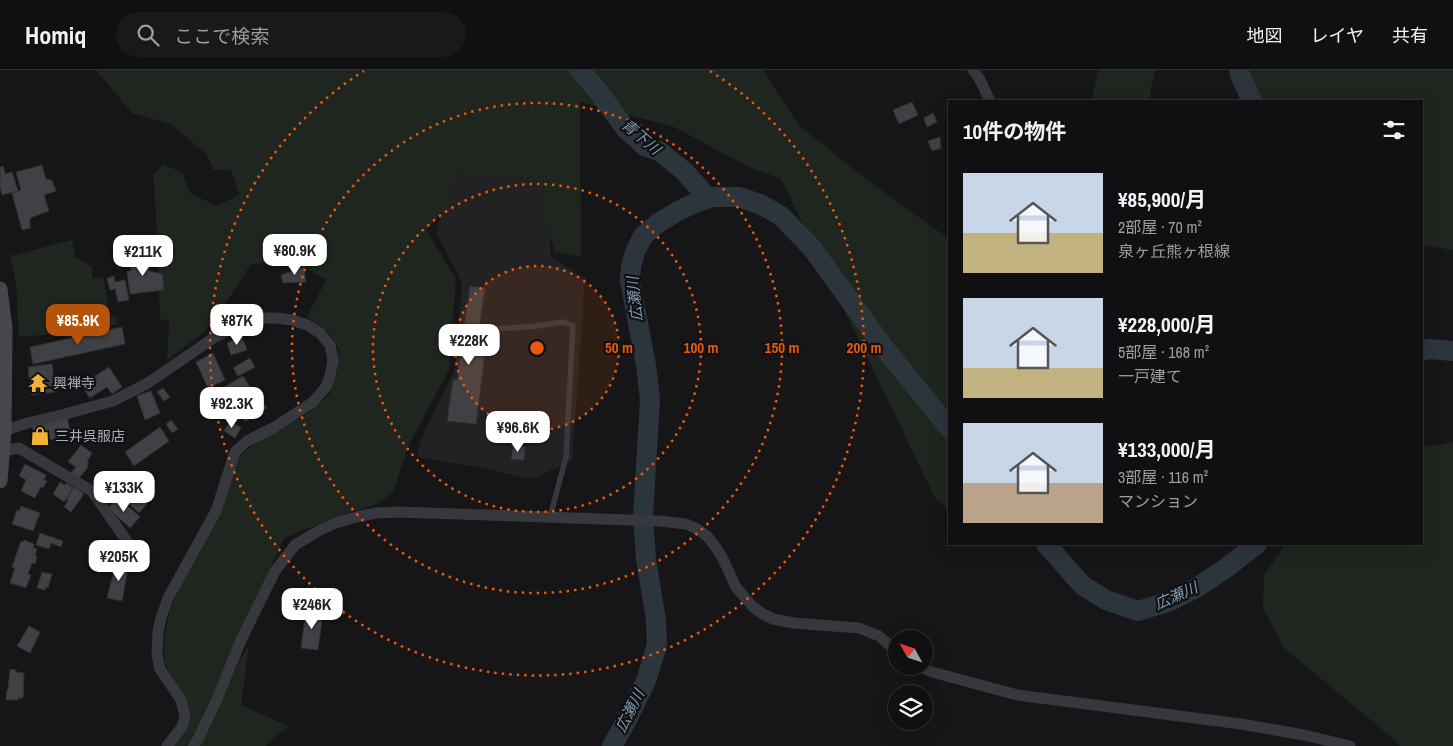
<!DOCTYPE html>
<html lang="ja">
<head>
<meta charset="utf-8">
<style>
  :root { --surface:#101012; --page:#19191b; --text:#f1f3f6; --muted:#9c9d9f; --line:#303032; --accent:#b45309 }
  body { margin:0; font-family:"Archivo Narrow","Noto Sans JP",sans-serif; background:var(--page); color:var(--text); height:100vh; display:flex; flex-direction:column; font-size:19px; white-space:nowrap }
  * { box-sizing:border-box; margin:0 }
  p { font-size:16px; color:var(--muted) }
  .icon { flex:none; width:28px; height:28px; fill:none; stroke:currentColor; stroke-width:2; stroke-linecap:round; stroke-linejoin:round }
  .map { position:relative; flex:1; overflow:hidden }
  .drawer { position:absolute; left:948px; top:30px; width:475px; height:445px; display:flex; flex-direction:column; background:var(--surface); border-radius:0px; box-shadow:0 5px 20px #0002,0 0 0 1px var(--line) }
  .drawer>* { flex:none }
  .needle { width:32px; rotate:310deg }
  .tools { position:absolute; left:888px; top:560px; display:grid; gap:10px }
  .tools a { display:grid; place-items:center; width:45px; height:45px; border-radius:50%; background:var(--surface); box-shadow:0 5px 20px #0002,0 0 0 1px var(--line); font-size:25px }
  .price { position:absolute; translate:-50% -42px; padding:0 11px; border-radius:10px; background:#fff; color:#222; font-size:16px; line-height:32px; filter:drop-shadow(0 1px 2px #0008) }
  .price::after { content:''; position:absolute; left:50%; top:30px; width:15px; height:11px; margin-left:-8px; background:inherit; clip-path:polygon(0 0,100% 0,50% 100%) }
  .price.on { background:var(--accent); color:#fff }
  ul { padding:0; list-style:none }
  li { display:flex; align-items:center; gap:15px; height:125px; padding:0 15px }
  li span { display:grid; place-items:center; flex:none; width:140px; height:100px; border-radius:0px; color:#555 }
  li>.icon { margin-inline-start:auto }
  span .icon { width:60px; height:60px; fill:#fffc; stroke-width:1 }
  li b { font-size:21px }
  h2 { display:flex; justify-content:space-between; align-items:center; height:60px; padding:0 15px; font-size:21px }
  header { display:flex; align-items:center; gap:30px; box-sizing:border-box; height:70px; padding:0 25px; background:var(--surface); border-bottom:1px solid var(--line) }
  header strong { font-size:24px }
  nav { display:flex; gap:28px; margin-inline-start:auto; font-size:18px }
  .search { width:350px; height:45px; background:var(--page); display:flex; align-items:center; gap:12px; box-sizing:border-box; padding:0 18px; border-radius:28px; color:var(--muted); font-size:19px }
  .map>svg:first-child { display:block }
  .built { fill:#222225 }
  .green { fill:#1e261f }
  .lines { fill:none; stroke-linecap:round; stroke-linejoin:round }
  .river { stroke:#2c353c; stroke-width:20 }
  .building { fill:#404145; stroke:#303034 }
  .lane { stroke:#37383d; stroke-width:5.5 }
  .street { stroke:#37383d; stroke-width:11 }
  .secondary { stroke:#45474d; stroke-width:15 }
  .ring { fill:none; stroke:#e8590c; stroke-width:2.5; stroke-dasharray:2.5 5 }
  .labels { text-anchor:middle; stroke-width:4.5; stroke-linejoin:round; paint-order:stroke }
  .poi-label { font-size:14px; fill:#a8adb8; stroke:#111113; text-anchor:start }
  .water-label { font-size:15px; font-style:italic; fill:#7f9bb3; stroke:#111113 }
  .centre { fill:#e8590c; stroke:#111113; stroke-width:2.5 }
  .ring-label { font-size:15px; text-anchor:middle; font-weight:bold; fill:#e8590c; stroke:#111113; stroke-width:4.5; stroke-linejoin:round; paint-order:stroke }
</style>
</head>
<body>
<header>
<strong>Homiq</strong>
<div class="search"><svg class="icon" aria-label="search" viewBox="0 0 24 24"><circle cx="10" cy="10" r="6"/><path d="M15 15l6 6"/></svg>ここで検索</div>
<nav><a>地図</a><a>レイヤ</a><a>共有</a></nav>
</header>
<div class="map">
<svg width="1453" height="676" viewBox="0 0 1453 676">
  <rect width="100%" height="100%" fill="#161618"/>
  <!-- built -->
  <path class="built" d="M457,92L544,107L551,186L585,209L572,391L532,409L477,397L417,387L420,371L455,299L462,212L436,162Z"/>
  <!-- green -->
  <path class="green" d="M96,0H763L799,55L858,103L949,169V440L935,428L781,109L751,98L674,57L580,32L581,187L555,182L542,142L538,109L454,102L450,132L426,160L456,209L449,300L409,374L393,422L377,434L337,447L284,468C267,505 249,542 233,580C219,612 207,647 186,676H173L186,657L172,607L165,593L164,583L165,564L170,540L183,509L238,388L254,374L307,344L329,325L336,306L339,279L329,263L307,247L326,210L292,190L251,194L231,225L203,263L167,290L169,251L160,249L156,141L153,104L164,95L182,102L191,124L218,136L239,124L231,100H214L205,83L171,54L132,43Z
    M1098,0H1155L1149,31H1092Z
    M1240,0H1453V180L1421,175V31H1253Z
    M72,170L75,187L92,197V209L103,207L110,246H116L117,255L63,263L19,267L16,213L10,186Z
    M1453,372V676H1400L1390,666L1284,578L1263,538L1264,506L1285,474H1421V377Z
    M249,575L241,635L288,656L266,676H200L219,640L239,591Z"/>
  <g class="lines">
    <!-- river -->
    <path class="river" d="M579,0L595,17L626,59L646,77L659,81L684,101L708,128
      M1239,0L1240,5L1252,31
      M1421,281L1429,279L1453,281
      M1046,474L1082,515L1106,530L1138,541L1168,532L1198,517L1226,498L1257,474
      M612,676L628,648L646,611L657,575L656,550L646,489L643,446L650,330L646,295L630,211L631,197L635,182L643,166L658,153L680,140L697,132L714,127H739L762,135L781,146L812,178L885,279L949,358"/>
  </g>
  <!-- building -->
  <path class="building" d="M912,32L918,45L899,54L893,40Z
    M933,43L937,52L927,57L924,48Z
    M940,67L941,78L932,81L928,71Z
    M42,95L46,109L52,110L56,121L44,125L49,141L30,148V158L22,160L12,123L21,120L16,102Z
    M3,96L5,104L12,102L18,121L2,125L0,117V97Z
    M147,186L149,201L162,204L164,220L130,224L127,201H131L130,189Z
    M304,197L306,212L283,213L281,205Z
    M114,206L115,212L125,210L129,230L118,232L115,219L110,220L107,208Z
    M470,216L485,218L479,258L470,257L468,271L486,274L476,354L447,351L453,309L457,310Z
    M122,257L125,274L33,294L30,277Z
    M242,267L247,280L231,285L227,273Z
    M213,283L225,310L208,318L196,292Z
    M250,288L255,297L238,306L233,298Z
    M52,294L55,322L31,325L28,297Z
    M109,297L122,317L112,324L107,317L90,328L81,315Z
    M243,306L252,321L218,341L209,326Z
    M163,318L170,327L164,331L157,322Z
    M151,321L160,343L145,350L137,326Z
    M258,324L267,338L245,352L236,338Z
    M67,347L71,365L36,373L32,355Z
    M171,350L178,359L172,363L166,354Z
    M230,351L241,358L235,368L224,361Z
    M160,357L169,371L134,396L125,382Z
    M81,375L92,383L87,392L89,393L87,396L88,397L79,408L71,403L76,397L68,392Z
    M513,376L525,377L524,390L511,389Z
    M25,394L46,405L44,410L47,411L43,418L41,417L35,428L21,421L26,410L19,406Z
    M60,412L65,415L66,413L73,417L64,432L53,424Z
    M125,414L147,434L139,443L117,423Z
    M74,417L84,424L71,442L64,437L68,430L66,429Z
    M118,427L140,447L130,458L108,438Z
    M21,436L40,443L33,461L12,454L17,440L19,441Z
    M40,463L63,471L61,477L51,473L49,479L36,475Z
    M24,470L34,474L33,478L37,479L35,485L37,486L35,494L32,493L28,504L31,505L26,518L10,513L15,498L12,497L21,471L23,472Z
    M120,491L129,493L122,531L107,528L114,501H118Z
    M42,502L52,504L48,518L46,517L45,520L37,518Z
    M306,541L323,543L318,580L301,578Z
    M29,556L40,562L30,583L17,576Z
    M10,599L16,600V602L24,603L23,628H18V630H6L7,620H8Z"/>
  <g class="lines">
    <!-- lane -->
    <path class="lane" d="M496,259L537,256L563,252L573,256L566,387L550,447"/>
    <!-- street -->
    <path class="street" d="M973,0L979,8L990,31
      M0,362L24,354L65,344L113,331L148,313L215,267L238,255L259,248H276L292,250L307,255L320,263L330,275L333,290L330,306L326,317L313,332L273,358L247,371L235,382L216,441L168,528L161,548L158,562L157,585L160,599L181,630L185,646L182,657L167,676
      M2,381L19,378L92,421L133,480
      M919,596L932,602L1017,625L1241,654L1304,665L1350,676
      M193,676L198,669L216,632L241,570L275,501L295,475L320,460L336,453L360,446L377,443L398,442L659,451L686,454L697,459L707,466L715,476L722,487L736,517L753,537L761,543L773,549L794,553L859,558L879,566L896,581"/>
    <!-- secondary -->
    <path class="secondary" d="M0,219L5,258L4,361L0,411"/>
  </g>
  <!-- distance rings -->
  <circle cx="537" cy="278" r="82" fill="#e8590c" fill-opacity=".12"/>
  <g class="ring">
    <circle cx="537" cy="278" r="82"/>
    <circle cx="537" cy="278" r="164"/>
    <circle cx="537" cy="278" r="245"/>
    <path d="M710 1A327 327 0 1 1 364 1"/>
  </g>
  <!-- icons -->
  <defs>
    <g id="temple-bare" transform="scale(1.5)"><path d="M0-6L5-2H3V0L6.5 2.5H4V6H1.5V3h-3V6H-4V2.5H-6.5L-3 0V-2H-5Z" fill="#f2b134" stroke="#111113" stroke-width="2.5" paint-order="stroke"/></g>
    <g id="shop-bare" transform="scale(1.5)"><path d="M-5-2.5h2.3a2.7 3.5 0 0 1 5.4 0H5L5.5 6h-11ZM-1.5-2.5h3a1.5 2.3 0 0 0-3 0Z" fill="#f2b134" stroke="#111113" stroke-width="2.5" paint-order="stroke"/></g>
  </defs>
  <g fill-rule="evenodd">
    <use href="#temple-bare" x="38" y="313"/>
    <use href="#shop-bare" x="40" y="366"/>
  </g>
  <g class="labels">
    <!-- poi labels -->
    <g class="poi-label">
      <text x="53" y="318">興禅寺</text>
      <text x="55" y="371">三井呉服店</text>
    </g>
    <!-- water labels -->
    <g class="water-label">
      <text transform="translate(641 67) rotate(40)" y="5">青下川</text>
      <text transform="translate(635 229) rotate(-96)" y="5">広瀬川</text>
      <text transform="translate(1176 526) rotate(-24)" y="5">広瀬川</text>
      <text transform="translate(630 641) rotate(-63)" y="5">広瀬川</text>
    </g>
  </g>
  <circle cx="537" cy="278" r="8" class="centre"/>
  <g class="ring-label">
    <text x="619" y="283">50 m</text>
    <text x="701" y="283">100 m</text>
    <text x="782" y="283">150 m</text>
    <text x="864" y="283">200 m</text>
  </g>
</svg>
<div class="tools">
<a><svg class="needle" viewBox="-14 -14 28 28"><path d="M0-13l5 13h-10z" fill="#e53935"/><path d="M0 13l5-13h-10z" fill="#9c9d9f"/></svg></a>
<a><svg class="icon" aria-label="layers" viewBox="0 0 24 24"><path d="M12 4l9 5-9 5-9-5zM3 14l9 5 9-5"/></svg></a>
</div>
<b class="price" style="left:295px;top:206px">¥80.9K</b>
<b class="price" style="left:143px;top:207px">¥211K</b>
<b class="price on" style="left:78px;top:276px">¥85.9K</b>
<b class="price" style="left:237px;top:276px">¥87K</b>
<b class="price" style="left:469px;top:296px">¥228K</b>
<b class="price" style="left:232px;top:359px">¥92.3K</b>
<b class="price" style="left:518px;top:383px">¥96.6K</b>
<b class="price" style="left:124px;top:443px">¥133K</b>
<b class="price" style="left:119px;top:512px">¥205K</b>
<b class="price" style="left:312px;top:560px">¥246K</b>
<section class="drawer">
<h2>10件の物件<svg class="icon" aria-label="filters" viewBox="0 0 24 24"><path d="M4 7h16M4 17h16"/><circle cx="9" cy="7" r="2"/><circle cx="15" cy="17" r="2"/></svg></h2>
<ul>
<li><span style="background:linear-gradient(#c9d6e8 60%,#c2b280 0)"><svg class="icon" aria-label="home" viewBox="0 0 24 24"><path d="M3 11l9-7 9 7M6 9v11h12V9"/></svg></span><div><b>¥85,900/月</b><p>2部屋 · 70 m²</p><p>泉ヶ丘熊ヶ根線</p></div></li>
<li><span style="background:linear-gradient(#c9d6e8 70%,#c2b280 0)"><svg class="icon" aria-label="home" viewBox="0 0 24 24"><path d="M3 11l9-7 9 7M6 9v11h12V9"/></svg></span><div><b>¥228,000/月</b><p>5部屋 · 168 m²</p><p>一戸建て</p></div></li>
<li><span style="background:linear-gradient(#c9d6e8 60%,#b9a48a 0)"><svg class="icon" aria-label="home" viewBox="0 0 24 24"><path d="M3 11l9-7 9 7M6 9v11h12V9"/></svg></span><div><b>¥133,000/月</b><p>3部屋 · 116 m²</p><p>マンション</p></div></li>
</ul>
</section>
</div>
</body>
</html>
